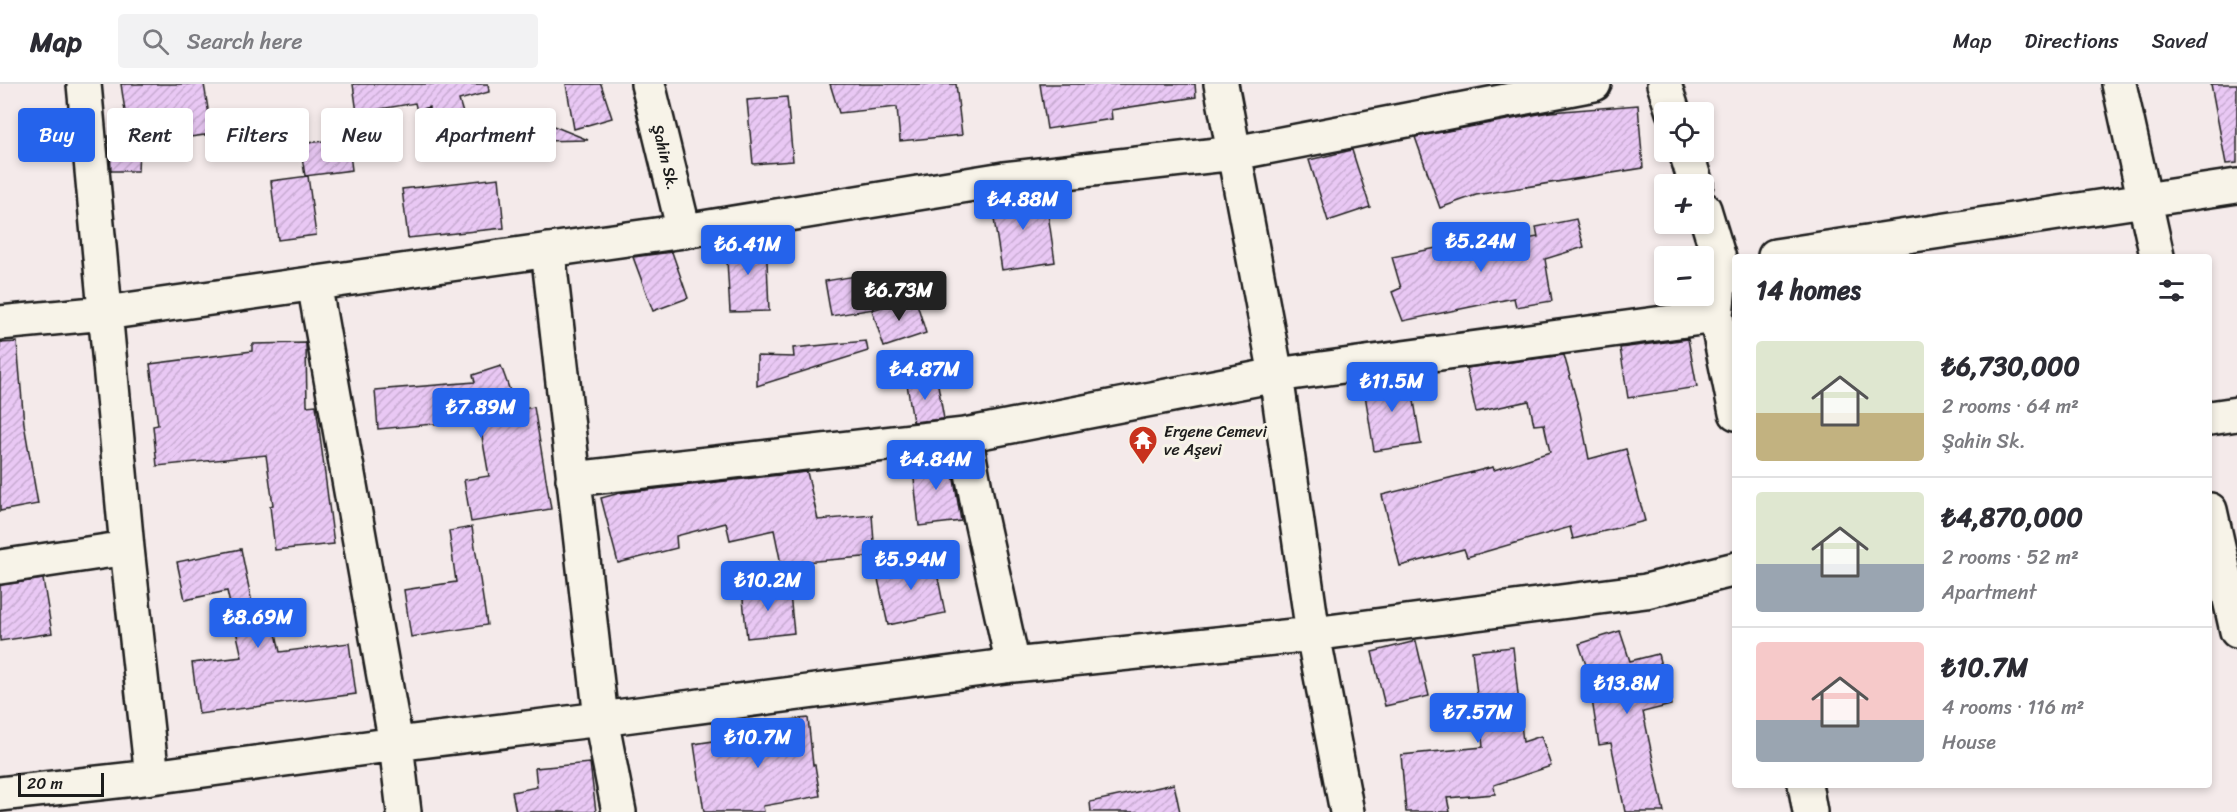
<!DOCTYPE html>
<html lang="en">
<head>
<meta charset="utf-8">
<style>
  :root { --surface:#fff; --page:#f2f2f3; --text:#2b2b33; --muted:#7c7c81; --line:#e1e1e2; --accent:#2563eb }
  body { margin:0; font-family:Sriracha,sans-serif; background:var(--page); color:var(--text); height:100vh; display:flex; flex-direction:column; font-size:22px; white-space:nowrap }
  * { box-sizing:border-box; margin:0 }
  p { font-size:20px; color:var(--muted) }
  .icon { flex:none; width:33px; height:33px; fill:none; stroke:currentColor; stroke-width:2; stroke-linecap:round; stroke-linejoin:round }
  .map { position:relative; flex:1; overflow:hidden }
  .drawer { position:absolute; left:1732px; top:170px; width:480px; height:534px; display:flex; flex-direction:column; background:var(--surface); border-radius:6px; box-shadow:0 3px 9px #0003 }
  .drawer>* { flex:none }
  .banner { position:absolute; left:18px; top:24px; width:570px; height:54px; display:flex; gap:12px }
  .buttons { position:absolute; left:1654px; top:18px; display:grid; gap:12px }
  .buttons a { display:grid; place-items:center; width:60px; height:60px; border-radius:6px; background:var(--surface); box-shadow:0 3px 9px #0003; font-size:30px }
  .scale { position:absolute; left:18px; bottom:15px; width:86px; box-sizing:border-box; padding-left:6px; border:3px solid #1c1c1c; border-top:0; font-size:16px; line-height:21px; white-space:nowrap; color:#1c1c1c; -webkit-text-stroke:4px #f7f3e8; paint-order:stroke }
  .price { position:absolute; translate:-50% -51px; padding:0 14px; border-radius:6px; background:var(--accent); color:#fff; font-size:20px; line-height:39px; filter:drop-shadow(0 2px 3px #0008) }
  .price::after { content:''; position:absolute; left:50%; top:36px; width:18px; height:14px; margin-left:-9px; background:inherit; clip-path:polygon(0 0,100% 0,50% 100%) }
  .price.on { background:#222; color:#fff }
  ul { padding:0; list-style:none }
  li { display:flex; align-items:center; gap:18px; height:150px; padding:0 24px }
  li+li { border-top:2px solid var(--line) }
  li span { display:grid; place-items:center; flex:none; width:168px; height:120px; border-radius:6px; color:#555 }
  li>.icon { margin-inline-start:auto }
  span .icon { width:72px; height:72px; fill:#fffc; stroke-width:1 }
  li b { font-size:26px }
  h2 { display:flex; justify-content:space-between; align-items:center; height:72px; padding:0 24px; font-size:26px }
  .chip { padding:0 21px; border-radius:6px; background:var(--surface); box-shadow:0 3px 9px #0003; font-size:21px; line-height:54px }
  .chip.on { background:var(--accent); color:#fff }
  header { display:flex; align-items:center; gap:36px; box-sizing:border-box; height:84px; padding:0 30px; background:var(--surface); border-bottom:2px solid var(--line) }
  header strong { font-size:28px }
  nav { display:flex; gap:33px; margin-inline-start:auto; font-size:21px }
  .search { width:420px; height:54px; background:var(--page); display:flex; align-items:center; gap:15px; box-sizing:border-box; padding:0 21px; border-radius:6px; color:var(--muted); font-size:22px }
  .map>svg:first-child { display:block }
  .building { fill:url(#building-hatch); stroke:#1c1c1c; stroke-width:1.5 }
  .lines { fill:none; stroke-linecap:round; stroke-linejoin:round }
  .minor-casing { stroke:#1c1c1c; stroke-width:38 }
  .minor { stroke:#f7f3e8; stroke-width:33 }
  .labels { text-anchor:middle; stroke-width:6; stroke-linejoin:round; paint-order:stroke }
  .street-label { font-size:16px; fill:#1c1c1c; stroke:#f7f3e8 }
  .poi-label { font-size:16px; fill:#1c1c1c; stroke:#f7f3e8; text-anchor:start }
</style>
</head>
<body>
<header>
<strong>Map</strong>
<div class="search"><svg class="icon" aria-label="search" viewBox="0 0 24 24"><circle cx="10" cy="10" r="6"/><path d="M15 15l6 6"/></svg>Search here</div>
<nav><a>Map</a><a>Directions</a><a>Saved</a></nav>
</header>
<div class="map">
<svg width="2237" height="728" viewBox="0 0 2237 728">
  <defs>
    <pattern id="building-hatch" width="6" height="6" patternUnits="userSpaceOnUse" patternTransform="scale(1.5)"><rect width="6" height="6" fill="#e9c8f4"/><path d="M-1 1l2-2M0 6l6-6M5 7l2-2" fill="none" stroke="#c7abd1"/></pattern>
  </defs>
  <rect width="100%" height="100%" fill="#f4eaea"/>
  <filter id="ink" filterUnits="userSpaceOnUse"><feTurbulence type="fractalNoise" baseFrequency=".0167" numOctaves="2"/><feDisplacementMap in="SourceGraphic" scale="12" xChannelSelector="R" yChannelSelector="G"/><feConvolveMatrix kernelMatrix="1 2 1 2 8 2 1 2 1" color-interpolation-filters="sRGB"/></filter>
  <g filter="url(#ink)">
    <!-- building -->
    <path class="building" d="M121,0H204L212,50L130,61Z
      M353,0H488L489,8L459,16L466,39L524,30L588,56L429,59L427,46L430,45L429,23L417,27L415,19L357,29Z
      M566,0H601L612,34L574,45Z
      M830,0H956L962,51L900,57L897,23L839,29Z
      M1040,0H1195L1196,13L1111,26L1112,35L1047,45Z
      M2211,0H2237V79L2226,80Z
      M787,13L793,77L753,80L747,16Z
      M1638,21L1643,84L1476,111L1440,124L1415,53L1550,28Z
      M348,54L352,86L305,92L300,60Z
      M110,63H139L138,87H111Z
      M1352,66L1370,123L1328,137L1309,76Z
      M308,92L316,151L278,156L271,97Z
      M499,94L504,144L408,154L402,105Z
      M1045,109L1055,178L1002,186L991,116Z
      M1576,135L1584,163L1545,175L1552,217L1516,223L1514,214L1403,237L1392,208L1401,204L1392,173L1486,154L1487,162L1538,153L1536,143Z
      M766,153L769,227L730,228L726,159Z
      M672,168L688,214L653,227L633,173Z
      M868,190L874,225L831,232L825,197Z
      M915,213L926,249L884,263L872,226Z
      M1688,255L1697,303L1628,314L1620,264Z
      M866,257L868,267L757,302V272L794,273L793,264Z
      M17,258L24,340L38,420L0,427V259Z
      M306,259L307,322L316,321L334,460L275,466L270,422L273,421L266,371L157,382L153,342L158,341L150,280L252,267V260Z
      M1564,271L1580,329L1589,375L1626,365L1645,437L1573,455L1570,443L1467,473L1464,465L1400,482L1382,411L1493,383L1494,386L1550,368L1544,340L1534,341L1529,317L1476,328L1466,284Z
      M501,282L517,326L534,323L551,425L471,438L464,396L489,392L479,336L378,345L375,306L475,298L473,291Z
      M1410,292L1421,360L1374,367L1363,298Z
      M937,295L944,335L913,338L907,300Z
      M950,372L961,437L919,442L912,376Z
      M807,388L818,436L872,431L875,472L781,480L774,446L730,456L726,439L676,452L677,464L618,479L601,414L620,409Z
      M472,443L487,541L411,553L404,506L456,498L449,447Z
      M241,465L253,524L270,521L280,568L349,559L356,610L199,630L192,579L242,573L227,507L185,516L177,478Z
      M934,474L945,529L888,541L876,486Z
      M43,495L52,549L0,557V501Z
      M789,501L794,549L747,554L742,506Z
      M1620,547L1630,577L1658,570L1671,621L1643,628L1664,728H1625L1611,659L1599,661L1591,609L1595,608L1579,560Z
      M1416,557L1429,612L1385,622L1372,568Z
      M1513,563L1523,658L1541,652L1551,682L1494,701L1495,710L1447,714L1450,728H1406L1401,671L1483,663L1472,567Z
      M808,634L813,681H815L820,712L763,722L764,728H704L694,660L759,650L758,639Z
      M590,679L596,728H516L512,708L537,703L535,684Z
      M1174,700L1180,728H1091L1090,718Z"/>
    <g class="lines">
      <!-- minor casing -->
      <g class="minor-casing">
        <path id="minor" d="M84,0L127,464L152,693
          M648,0L684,147
          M1221,0L1276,291L1313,550L1347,728
          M1664,0L1673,28
          M2119,0L2157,172
          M1686,68L1696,100
          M1704,125L1721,181L1716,232L1736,329
          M548,166L601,635L619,728
          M1775,172L2237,102
          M314,199L396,660L404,728
          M0,239L105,229L684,147L1004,95L1235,69L1594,0
          M2210,334L2237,330
          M965,351L980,432L1013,581
          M573,395L965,351L1276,291L1716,232
          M2210,426L2237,547
          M0,483L127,464
          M1805,700L1810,728
          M0,710L152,693L396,660L601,635L1013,581L1313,550L1646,507L1736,485"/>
      </g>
      <!-- minor -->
      <use href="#minor" class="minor"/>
    </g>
  </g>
  <!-- icons -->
  <defs>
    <g id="temple-pin" transform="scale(1.5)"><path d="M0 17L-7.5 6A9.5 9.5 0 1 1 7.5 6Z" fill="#c8321e" stroke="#f7f3e8"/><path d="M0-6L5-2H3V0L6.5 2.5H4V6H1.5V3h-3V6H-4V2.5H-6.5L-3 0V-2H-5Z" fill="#fff"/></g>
  </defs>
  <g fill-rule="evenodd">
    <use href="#temple-pin" x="1143" y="356"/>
  </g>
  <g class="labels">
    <!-- street labels -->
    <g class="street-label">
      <text transform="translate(666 73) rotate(76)" y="6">Şahin Sk.</text>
    </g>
    <!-- poi labels -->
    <g class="poi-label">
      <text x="1164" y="353">Ergene Cemevi<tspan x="1164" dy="18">ve Aşevi</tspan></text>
    </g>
  </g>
</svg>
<div class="buttons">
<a><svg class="icon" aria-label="locate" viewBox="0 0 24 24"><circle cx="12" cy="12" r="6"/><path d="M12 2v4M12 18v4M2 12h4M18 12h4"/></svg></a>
<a>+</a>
<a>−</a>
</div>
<div class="scale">20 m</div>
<b class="price" style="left:1023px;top:147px">₺4.88M</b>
<b class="price" style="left:1481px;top:189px">₺5.24M</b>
<b class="price" style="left:748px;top:192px">₺6.41M</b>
<b class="price on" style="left:899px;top:238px">₺6.73M</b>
<b class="price" style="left:925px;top:317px">₺4.87M</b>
<b class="price" style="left:1392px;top:329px">₺11.5M</b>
<b class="price" style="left:481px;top:355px">₺7.89M</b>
<b class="price" style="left:936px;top:407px">₺4.84M</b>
<b class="price" style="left:911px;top:507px">₺5.94M</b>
<b class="price" style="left:768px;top:528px">₺10.2M</b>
<b class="price" style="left:258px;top:565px">₺8.69M</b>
<b class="price" style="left:1627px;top:631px">₺13.8M</b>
<b class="price" style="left:1478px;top:660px">₺7.57M</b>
<b class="price" style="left:758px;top:685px">₺10.7M</b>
<div class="banner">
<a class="chip on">Buy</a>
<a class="chip">Rent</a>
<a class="chip">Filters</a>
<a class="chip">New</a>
<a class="chip">Apartment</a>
</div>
<section class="drawer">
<h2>14 homes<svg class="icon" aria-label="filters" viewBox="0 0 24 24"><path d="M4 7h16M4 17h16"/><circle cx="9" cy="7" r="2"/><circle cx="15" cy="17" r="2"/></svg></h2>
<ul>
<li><span style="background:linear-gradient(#dfe7d0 60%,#c2b280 0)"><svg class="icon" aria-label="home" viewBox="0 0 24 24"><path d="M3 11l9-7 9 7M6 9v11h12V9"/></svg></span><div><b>₺6,730,000</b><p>2 rooms · 64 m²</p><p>Şahin Sk.</p></div></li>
<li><span style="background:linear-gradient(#dfe7d0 60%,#9aa5b1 0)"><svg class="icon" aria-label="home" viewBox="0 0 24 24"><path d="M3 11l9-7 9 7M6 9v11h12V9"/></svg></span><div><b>₺4,870,000</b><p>2 rooms · 52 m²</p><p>Apartment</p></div></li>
<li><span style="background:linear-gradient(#f6c9c9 65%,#9aa5b1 0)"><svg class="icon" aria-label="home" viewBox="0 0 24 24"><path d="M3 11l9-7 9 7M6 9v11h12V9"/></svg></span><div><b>₺10.7M</b><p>4 rooms · 116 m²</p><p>House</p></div></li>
</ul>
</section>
</div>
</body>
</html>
